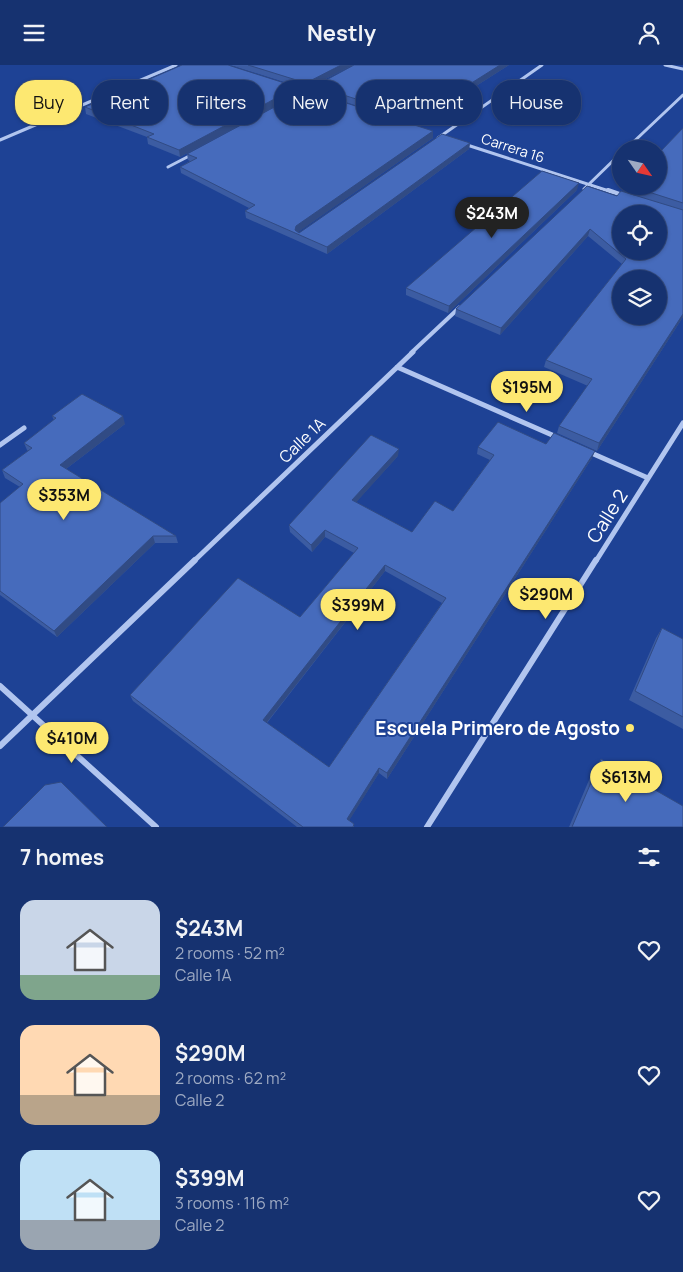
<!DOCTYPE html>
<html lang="en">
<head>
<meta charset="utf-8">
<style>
  :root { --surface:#163270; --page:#233e78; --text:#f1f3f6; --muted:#9eaac3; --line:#354d83; --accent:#fde871 }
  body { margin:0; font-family:Manrope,sans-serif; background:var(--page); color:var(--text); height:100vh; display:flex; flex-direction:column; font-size:19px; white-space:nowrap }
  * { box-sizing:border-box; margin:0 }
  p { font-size:16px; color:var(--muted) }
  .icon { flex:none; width:28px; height:28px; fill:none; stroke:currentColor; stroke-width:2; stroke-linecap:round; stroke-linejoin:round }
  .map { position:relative; height:762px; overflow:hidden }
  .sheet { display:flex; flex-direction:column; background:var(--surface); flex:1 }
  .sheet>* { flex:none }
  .hud { position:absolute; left:15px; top:15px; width:654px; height:45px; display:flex; gap:10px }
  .needle { width:32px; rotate:124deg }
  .buttons { position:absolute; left:612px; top:75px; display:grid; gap:10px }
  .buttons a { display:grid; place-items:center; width:55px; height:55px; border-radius:50%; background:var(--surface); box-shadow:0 1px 4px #0004,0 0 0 1px var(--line); font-size:25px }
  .price { position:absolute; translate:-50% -42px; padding:0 11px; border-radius:18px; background:var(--accent); color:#111; font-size:16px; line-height:32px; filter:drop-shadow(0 1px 2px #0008) }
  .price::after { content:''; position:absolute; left:50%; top:30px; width:15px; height:11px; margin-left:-8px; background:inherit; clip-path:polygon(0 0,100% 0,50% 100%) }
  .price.on { background:#222; color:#fff }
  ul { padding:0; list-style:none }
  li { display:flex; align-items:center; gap:15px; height:125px; padding:0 20px }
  li span { display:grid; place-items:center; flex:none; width:140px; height:100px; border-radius:15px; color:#555 }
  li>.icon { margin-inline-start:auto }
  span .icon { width:60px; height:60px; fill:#fffc; stroke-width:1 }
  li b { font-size:21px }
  h2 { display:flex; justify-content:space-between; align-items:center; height:60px; padding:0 20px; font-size:21px }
  .chip { padding:0 18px; border-radius:20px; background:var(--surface); box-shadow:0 1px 4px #0004,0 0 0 1px var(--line); font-size:18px; line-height:45px }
  .chip.on { background:var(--accent); color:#111 }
  header { display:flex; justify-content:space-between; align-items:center; height:65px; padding:0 20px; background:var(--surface); font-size:22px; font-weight:700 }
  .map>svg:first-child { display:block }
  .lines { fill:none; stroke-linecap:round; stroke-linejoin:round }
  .street-far3 { stroke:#b1c5ef; stroke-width:3 }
  .street-far2 { stroke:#b1c5ef; stroke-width:4 }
  .street-far1 { stroke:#b1c5ef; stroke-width:5 }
  .street { stroke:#b1c5ef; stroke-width:6 }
  .wall { fill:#3c5ca2; fill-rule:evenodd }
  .shaded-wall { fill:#314b84 }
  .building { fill:#466bbc; stroke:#314b84; fill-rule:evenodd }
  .poi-dot { fill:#fde871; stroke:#1e4295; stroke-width:2 }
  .labels { text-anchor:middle; stroke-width:4; stroke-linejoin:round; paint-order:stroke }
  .far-street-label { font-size:14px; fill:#fff; stroke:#1e4295 }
  .street-label { font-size:16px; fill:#fff; stroke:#1e4295 }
  .near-street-label { font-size:19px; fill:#fff; stroke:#1e4295 }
  .near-poi-label { font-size:19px; font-weight:bold; fill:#fff; stroke:#1e4295; text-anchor:end }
</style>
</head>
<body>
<header><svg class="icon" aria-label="menu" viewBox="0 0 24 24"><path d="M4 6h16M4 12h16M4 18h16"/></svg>Nestly<svg class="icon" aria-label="person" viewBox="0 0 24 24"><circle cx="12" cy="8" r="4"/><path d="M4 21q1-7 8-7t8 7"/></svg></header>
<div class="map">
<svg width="683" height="762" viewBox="0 0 683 762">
  <rect width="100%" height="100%" fill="#1e4295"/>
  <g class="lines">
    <!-- street-far3 -->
    <path class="street-far3" d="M665,0L683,4
      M304,29L321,20
      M438,73L542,0
      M0,75L176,0
      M464,79L612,127
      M626,84L683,30
      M168,102L193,89
      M584,124L621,88"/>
    <!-- street-far2 -->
    <path class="street-far2" d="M608,125L625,131
      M411,288L460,242"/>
    <!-- street-far1 -->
    <path class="street-far1" d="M397,302L559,373
      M0,380L24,363
      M589,387L648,413
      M194,496L413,287
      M596,496L683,358"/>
    <!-- street -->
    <path class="street" d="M0,621L156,762
      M0,681L195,495
      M427,762L596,495"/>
  </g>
  <!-- wall -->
  <path class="wall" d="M230,0H353L306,24Z
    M509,0L415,60L315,27V21Z
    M297,22L298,29L180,92L148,79L147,72L86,49L85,42Z
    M683,63V252L597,386L557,368L559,361L588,321L544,302L546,295L622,199L588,171L500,270L455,251L456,244L617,131L625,127L626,121H659Z
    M433,66V73L298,167L299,168L470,78L469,84L327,189L246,153L245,146L249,143L181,108L180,102L190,96L188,95L187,89Z
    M577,125L448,248L406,230V223Z
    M52,351L125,359L66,404L176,471L178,478H155L57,572L0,530V438L20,422L5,413L2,405L28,386L27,385L24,378L54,355Z
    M546,379L592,393L387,714L379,708L349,755L354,759V762H297L133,636L130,630L300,552L354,488L325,472L312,487L290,467L289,460L398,391L356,437L412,467L453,446L490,395L477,389L478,382ZM385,506L442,538L329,702L267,658Z
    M662,563L683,574V664L629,635L656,573Z
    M601,694L683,762H569L592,708Z"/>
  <!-- shaded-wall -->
  <path class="shaded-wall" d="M341,0H353L306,24V18Z
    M500,0H509L415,60L416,53Z
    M297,22L298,29L180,92L179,85Z
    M433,66V73L297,168L295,165L296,161Z
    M470,78L469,84L327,189V182Z
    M579,118L577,125L448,248L449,241Z
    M590,164L588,171L500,270L501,263Z
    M683,249V252L597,386L599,378Z
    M123,351L125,359L62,407L60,400Z
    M399,384L398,391L352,442V435Z
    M595,386L592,393L387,714V708Z
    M325,465V472L312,487L311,480Z
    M153,471L155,478L57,572L54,566Z
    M385,500V506L264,661L263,655Z
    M379,703V708L347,759V754Z"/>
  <!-- building -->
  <path class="building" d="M182,0H228L297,22L179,85L147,72L154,69L85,42Z
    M248,0H341L306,18Z
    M354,0H500L416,53L315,21Z
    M306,25L433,66L296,161L295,165L299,168L442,69L470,78L327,182L245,146L255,140L180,102L197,93L187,89Z
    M683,63V138L630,121H659V88Z
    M542,106L579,118L449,241L406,223Z
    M587,121L617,131L621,126L683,145V249L599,378L559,361L592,314L546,295L626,194L590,164L501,263L456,244ZM621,149H659V186H621ZM621,214H659V251H621Z
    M82,329L123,351L60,400L176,471H153L54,566L0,526V438L23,419L2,405L32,383L24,378L56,353L52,351Z
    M498,357L546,379L554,368L595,386L387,708L379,703L347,754L354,759L353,762H303L130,630L238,513L300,552L358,483L325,465L311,480L289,460L371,370L399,384L352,435L412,467L435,436L453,446L494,390L478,382ZM385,500L446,533L329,702L263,655Z
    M662,563L683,574V652L635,626Z
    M601,694L683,741V762H572Z
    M61,717L107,762H3L45,720Z"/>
  <!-- markers -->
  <circle class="poi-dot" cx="630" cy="663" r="5"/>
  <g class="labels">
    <!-- far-street labels -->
    <g class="far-street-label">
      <text transform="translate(513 83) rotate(18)" y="5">Carrera 16</text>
    </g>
    <!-- street labels -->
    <g class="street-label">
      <text transform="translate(302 375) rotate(-44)" y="6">Calle 1A</text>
    </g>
    <!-- near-street labels -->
    <g class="near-street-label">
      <text transform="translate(607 451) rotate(-58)" y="7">Calle 2</text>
    </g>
    <!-- near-poi labels -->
    <g class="near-poi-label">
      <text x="620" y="670">Escuela Primero de Agosto</text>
    </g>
  </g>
</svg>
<div class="buttons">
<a><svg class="needle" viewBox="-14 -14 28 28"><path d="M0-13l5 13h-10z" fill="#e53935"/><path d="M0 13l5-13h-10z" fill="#9eaac3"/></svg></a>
<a><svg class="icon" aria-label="locate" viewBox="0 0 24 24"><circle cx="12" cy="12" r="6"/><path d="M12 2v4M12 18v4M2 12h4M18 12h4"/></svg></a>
<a><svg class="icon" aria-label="layers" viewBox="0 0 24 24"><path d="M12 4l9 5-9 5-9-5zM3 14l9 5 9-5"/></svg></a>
</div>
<b class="price on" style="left:492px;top:174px">$243M</b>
<b class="price" style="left:527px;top:348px">$195M</b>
<b class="price" style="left:64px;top:456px">$353M</b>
<b class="price" style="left:546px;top:555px">$290M</b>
<b class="price" style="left:358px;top:566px">$399M</b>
<b class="price" style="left:72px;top:699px">$410M</b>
<b class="price" style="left:626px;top:738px">$613M</b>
<div class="hud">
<a class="chip on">Buy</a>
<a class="chip">Rent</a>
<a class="chip">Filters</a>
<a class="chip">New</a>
<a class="chip">Apartment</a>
<a class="chip">House</a>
</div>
</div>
<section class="sheet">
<h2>7 homes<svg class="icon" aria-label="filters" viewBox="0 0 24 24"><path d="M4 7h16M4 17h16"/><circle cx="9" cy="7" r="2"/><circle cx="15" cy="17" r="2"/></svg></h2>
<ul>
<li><span style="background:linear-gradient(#c9d6e8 75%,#7fa58c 0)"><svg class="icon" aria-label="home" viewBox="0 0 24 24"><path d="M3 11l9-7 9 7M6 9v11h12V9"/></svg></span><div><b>$243M</b><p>2 rooms · 52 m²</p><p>Calle 1A</p></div><svg class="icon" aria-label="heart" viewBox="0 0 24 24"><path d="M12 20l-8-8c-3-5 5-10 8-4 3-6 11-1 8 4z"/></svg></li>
<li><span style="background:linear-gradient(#ffd9b3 70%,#b9a48a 0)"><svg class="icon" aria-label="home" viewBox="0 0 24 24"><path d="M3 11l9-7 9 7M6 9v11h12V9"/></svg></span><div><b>$290M</b><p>2 rooms · 62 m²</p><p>Calle 2</p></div><svg class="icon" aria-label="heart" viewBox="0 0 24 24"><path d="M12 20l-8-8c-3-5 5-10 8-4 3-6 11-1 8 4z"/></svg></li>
<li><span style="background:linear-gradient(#bfe0f5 70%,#9aa5b1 0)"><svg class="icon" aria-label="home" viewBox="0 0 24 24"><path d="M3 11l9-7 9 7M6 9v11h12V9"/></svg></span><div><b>$399M</b><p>3 rooms · 116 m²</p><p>Calle 2</p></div><svg class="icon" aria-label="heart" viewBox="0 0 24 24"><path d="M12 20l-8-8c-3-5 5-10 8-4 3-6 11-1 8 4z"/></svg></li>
</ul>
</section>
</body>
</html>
